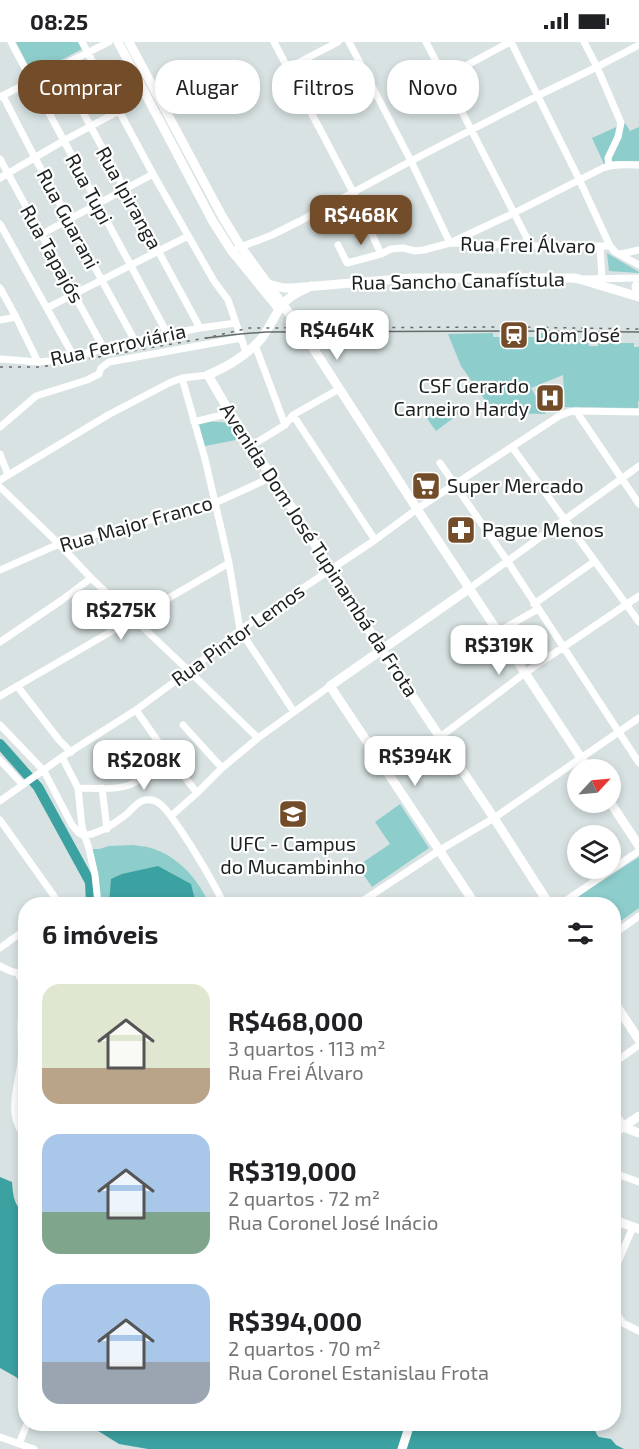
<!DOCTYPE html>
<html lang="pt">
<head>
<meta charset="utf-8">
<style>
  :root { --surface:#fff; --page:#f2f2f2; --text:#202124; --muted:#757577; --accent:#734c29 }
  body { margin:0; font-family:"Exo 2",sans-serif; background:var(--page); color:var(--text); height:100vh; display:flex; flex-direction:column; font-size:22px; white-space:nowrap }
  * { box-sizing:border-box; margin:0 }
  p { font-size:20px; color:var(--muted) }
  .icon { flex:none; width:33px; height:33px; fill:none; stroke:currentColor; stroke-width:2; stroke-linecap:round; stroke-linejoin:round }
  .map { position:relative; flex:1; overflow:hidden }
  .sheet { position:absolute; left:18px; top:855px; width:603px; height:534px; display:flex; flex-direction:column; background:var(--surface); border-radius:24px; box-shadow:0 3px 9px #0003 }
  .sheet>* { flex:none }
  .top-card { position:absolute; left:18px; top:18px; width:603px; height:54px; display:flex; gap:12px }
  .needle { width:39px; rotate:64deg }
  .buttons { position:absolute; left:567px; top:717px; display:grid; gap:12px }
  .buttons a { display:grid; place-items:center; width:54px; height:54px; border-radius:50%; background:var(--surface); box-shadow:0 3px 9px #0003; font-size:30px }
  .price { position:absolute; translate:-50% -51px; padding:0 14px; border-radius:12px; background:#fff; color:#222; font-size:20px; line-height:39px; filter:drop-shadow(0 2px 3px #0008) }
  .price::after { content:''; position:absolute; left:50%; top:36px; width:18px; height:14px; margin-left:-9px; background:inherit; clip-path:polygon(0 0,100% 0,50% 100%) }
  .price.selected { background:var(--accent); color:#fff }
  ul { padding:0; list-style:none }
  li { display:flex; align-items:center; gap:18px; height:150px; padding:0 24px }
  li span { display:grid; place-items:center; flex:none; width:168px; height:120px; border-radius:18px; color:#555 }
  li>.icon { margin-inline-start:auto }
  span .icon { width:72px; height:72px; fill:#fffc; stroke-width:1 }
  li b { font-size:26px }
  h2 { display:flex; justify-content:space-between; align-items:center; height:72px; padding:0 24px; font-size:26px }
  .chip { padding:0 21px; border-radius:24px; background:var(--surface); box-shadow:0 3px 9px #0003; font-size:21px; line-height:54px }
  .chip.selected { background:var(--accent); color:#fff }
  .status { display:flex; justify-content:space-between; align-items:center; height:42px; padding:0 30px; background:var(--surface); direction:ltr }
  .status svg { height:16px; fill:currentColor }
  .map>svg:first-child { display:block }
  .green { fill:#8dcdcc }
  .water { fill:#3ca1a1 }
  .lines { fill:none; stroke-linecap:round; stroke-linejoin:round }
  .river { stroke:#3ca1a1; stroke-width:10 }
  .minor { stroke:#fff; stroke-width:7 }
  .major { stroke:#fff; stroke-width:9 }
  .tram { stroke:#656b6b; stroke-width:1.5 }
  .rail { stroke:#656b6b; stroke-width:1.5; stroke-dasharray:3 6; stroke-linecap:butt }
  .labels { text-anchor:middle; stroke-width:4.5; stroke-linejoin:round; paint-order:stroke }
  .street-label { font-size:20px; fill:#1c2020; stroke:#fff }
  .poi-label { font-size:20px; fill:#1c2020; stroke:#fff; text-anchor:start }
</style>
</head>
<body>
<div class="status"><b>08:25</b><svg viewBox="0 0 49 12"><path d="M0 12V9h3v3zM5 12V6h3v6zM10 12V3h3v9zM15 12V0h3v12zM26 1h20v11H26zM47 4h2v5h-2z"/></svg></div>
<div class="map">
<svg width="639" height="1407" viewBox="0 0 639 1407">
  <rect width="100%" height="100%" fill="#d8e2e2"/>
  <!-- green -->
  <path class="green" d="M16,0H78L82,7L33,33Z
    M625,81L630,89L639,85V119H610L604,122L592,96Z
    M607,211L639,230V231L609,229Z
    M493,291V295H535V291L576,293L577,300H588L589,304H598V301H634V305H639V359H638V366L565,365L563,333L531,346L546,372L494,371L461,324L448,292Z
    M450,358L460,371L436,389L426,375Z
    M205,379L232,381L236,398L200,405L196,382Z
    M400,762L429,806L372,845L363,832L364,830L359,823L390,802L375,780Z
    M132,803C138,804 145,804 151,806C178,814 199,838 209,862H98L89,807H99L109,804Z
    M639,815V866L614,884V862H566Z"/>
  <!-- water -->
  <path class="water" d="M158,824L191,842L196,862H109L111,837L122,832Z
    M0,1135L12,1140C13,1154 14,1164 25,1172V1344L16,1335L0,1326Z
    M87,1382H597C594,1387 595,1391 599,1395L611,1397L616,1403L624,1407H148L119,1402Z"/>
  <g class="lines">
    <!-- river -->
    <path class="river" d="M0,702L38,745L90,840L91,862"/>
    <!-- minor -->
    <path class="minor" d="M11,0L168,293
      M82,0L153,132L214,239L228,258L246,310
      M274,0L353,150L381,212
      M349,0L411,119L450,201
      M426,0L531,204
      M511,0L579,137L610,204L615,210L639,223
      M584,0L597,25L621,81L618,95L608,116L609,124
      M59,26L200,286
      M288,26L338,0
      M445,35L510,0
      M3,54L35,116L135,299
      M0,55L109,0
      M0,117L104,307
      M0,136L63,99L119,69
      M0,182L74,315
      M42,192L153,132
      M452,200L514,171L603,126C615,121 627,123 639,123
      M338,203L347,221L381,212L391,207L403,206L415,209L424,208L450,201L531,204H610
      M600,205L602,237
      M238,206L272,193L302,178L411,119L537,54L597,25L639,3
      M621,212L639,208
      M585,237L639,236
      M0,246L16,275L38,320
      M638,255L635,245L639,236
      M47,266L188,194
      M0,278L16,275
      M255,303L285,383
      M0,317L38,320L59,318L135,299L200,286L236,281
      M182,336L205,417L229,521L240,588L294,670
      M576,369L639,462
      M293,373L375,498
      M194,380L230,371
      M0,385L36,354L87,338L99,332L101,326L109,320L241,296
      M251,404L285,383L293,373L339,347
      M512,405L639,580
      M0,412L8,433
      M440,421L508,520L639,721
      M0,438L108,373L169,341L182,336L208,333
      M0,445L59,502L91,536L189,629L258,696
      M0,528L59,502L215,461L272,435
      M470,546L639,424
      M534,562L595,519
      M498,590L538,567
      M0,600L62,558L91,536
      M18,645L59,698L71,710
      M0,654L229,521
      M136,668L164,708L197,751
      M0,683L44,729L72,783L79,791L84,794
      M183,683L222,726
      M62,715L78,746L82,785L89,807L95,833L98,862
      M0,718L23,743
      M388,729L440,695L525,631L639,554
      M78,746C94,746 127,750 139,737C143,733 142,729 146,724C151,719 158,714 164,708
      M102,746L107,787
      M0,759L62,715L136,668L189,629L240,588L375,498L417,467L559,374L569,370L576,369L639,370
      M171,774L197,751L222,726L258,696L330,644
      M0,778L54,854L56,858L55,862
      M84,794C102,790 114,782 128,771C132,767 137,761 142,759C148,757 155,758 160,762C168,768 174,779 180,787C196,811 211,836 224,862
      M358,862L440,808L494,776L639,676
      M561,862L639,809
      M614,892L639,874
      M0,906L26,887
      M0,924C10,929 16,934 26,927
      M18,931L23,942L26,954
      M26,954C17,978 23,996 21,1020C19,1037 13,1055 15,1072C16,1081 21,1090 26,1098
      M614,1021L639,1003
      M614,1131L639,1140
      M614,1229L633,1185
      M614,1268L623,1281L639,1289
      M0,1395L34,1407
      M19,1402L27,1382"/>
    <!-- major -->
    <path class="major" d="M118,0L212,178L231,208L279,267
      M129,0L222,174L241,205L304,292L417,467L589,728
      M268,242L284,246H292L411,236H573L579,237L639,255
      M311,244C303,248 293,252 287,258C275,269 271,285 261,297C247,313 227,325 208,333L230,371L282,450L381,607L494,776L549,862
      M470,546L330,644L475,862
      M610,760L639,804
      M614,960L639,998
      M614,1071L623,1085
      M623,1085L639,1091
      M614,1091L639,1074
      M614,1178L639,1187
      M402,1407L410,1382"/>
    <!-- tram -->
    <path class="tram" d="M206,296L240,292L266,290L515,289L639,290"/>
    <!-- rail -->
    <path class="rail" d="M0,325H41L206,296L249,286L515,285L639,287"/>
  </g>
  <!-- icons -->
  <defs>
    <g id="station-square" transform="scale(1.5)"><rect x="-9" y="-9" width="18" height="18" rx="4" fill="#734c29" stroke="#fff"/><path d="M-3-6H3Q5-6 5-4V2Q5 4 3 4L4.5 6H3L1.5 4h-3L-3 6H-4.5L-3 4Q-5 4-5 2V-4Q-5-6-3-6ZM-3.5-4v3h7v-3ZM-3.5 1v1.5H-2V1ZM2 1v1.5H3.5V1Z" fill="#fff"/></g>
    <g id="hospital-square" transform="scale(1.5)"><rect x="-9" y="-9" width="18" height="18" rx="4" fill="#734c29" stroke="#fff"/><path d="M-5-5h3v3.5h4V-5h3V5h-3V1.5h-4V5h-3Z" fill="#fff"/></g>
    <g id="supermarket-square" transform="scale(1.5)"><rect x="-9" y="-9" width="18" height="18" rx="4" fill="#734c29" stroke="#fff"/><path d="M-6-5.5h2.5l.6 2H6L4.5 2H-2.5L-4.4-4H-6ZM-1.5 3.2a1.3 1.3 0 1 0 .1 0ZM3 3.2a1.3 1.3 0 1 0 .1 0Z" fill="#fff"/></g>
    <g id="pharmacy-square" transform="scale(1.5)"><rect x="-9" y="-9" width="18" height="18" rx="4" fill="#734c29" stroke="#fff"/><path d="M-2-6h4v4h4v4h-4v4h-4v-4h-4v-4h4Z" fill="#fff"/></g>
    <g id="university-square" transform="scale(1.5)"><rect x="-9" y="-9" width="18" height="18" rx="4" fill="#734c29" stroke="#fff"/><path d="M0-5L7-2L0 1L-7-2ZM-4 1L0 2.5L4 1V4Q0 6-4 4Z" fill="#fff"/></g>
  </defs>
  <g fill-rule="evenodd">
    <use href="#station-square" x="514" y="293"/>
    <use href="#hospital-square" x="550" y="356"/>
    <use href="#supermarket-square" x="426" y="444"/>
    <use href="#pharmacy-square" x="461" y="488"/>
    <use href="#university-square" x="293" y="772"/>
  </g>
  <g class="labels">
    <!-- street labels -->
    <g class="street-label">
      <text transform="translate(89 147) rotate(62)" y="7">Rua Tupi</text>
      <text transform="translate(129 156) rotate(61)" y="7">Rua Ipiranga</text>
      <text transform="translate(68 177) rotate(62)" y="7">Rua Guarani</text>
      <text transform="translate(528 203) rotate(1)" y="7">Rua Frei Álvaro</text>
      <text transform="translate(52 212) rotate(61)" y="7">Rua Tapajós</text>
      <text transform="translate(458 239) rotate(-1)" y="7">Rua Sancho Canafístula</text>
      <text transform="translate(118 303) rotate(-12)" y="7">Rua Ferroviária</text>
      <text transform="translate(136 482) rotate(-16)" y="7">Rua Major Franco</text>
      <text transform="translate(319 508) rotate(57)" y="7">Avenida Dom José Tupinambá da Frota</text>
      <text transform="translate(238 593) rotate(-36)" y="7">Rua Pintor Lemos</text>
    </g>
    <!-- poi labels -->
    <g class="poi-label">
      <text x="535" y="300">Dom José</text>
      <text x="529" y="351" text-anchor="end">CSF Gerardo<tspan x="529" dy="23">Carneiro Hardy</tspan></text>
      <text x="447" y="451">Super Mercado</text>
      <text x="482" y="495">Pague Menos</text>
      <text x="293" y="809" text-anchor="middle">UFC - Campus<tspan x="293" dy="23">do Mucambinho</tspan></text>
    </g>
  </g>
</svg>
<div class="buttons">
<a><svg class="needle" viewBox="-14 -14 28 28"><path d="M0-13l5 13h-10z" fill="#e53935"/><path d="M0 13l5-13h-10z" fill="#757577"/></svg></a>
<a><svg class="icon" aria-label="layers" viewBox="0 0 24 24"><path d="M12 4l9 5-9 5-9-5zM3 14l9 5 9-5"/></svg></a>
</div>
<b class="price selected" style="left:361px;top:204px">R$468K</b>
<b class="price" style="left:337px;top:319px">R$464K</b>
<b class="price" style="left:121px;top:599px">R$275K</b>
<b class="price" style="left:499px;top:634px">R$319K</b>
<b class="price" style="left:415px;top:745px">R$394K</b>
<b class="price" style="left:144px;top:749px">R$208K</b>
<div class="top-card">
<a class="chip selected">Comprar</a>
<a class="chip">Alugar</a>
<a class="chip">Filtros</a>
<a class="chip">Novo</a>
</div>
<section class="sheet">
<h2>6 imóveis<svg class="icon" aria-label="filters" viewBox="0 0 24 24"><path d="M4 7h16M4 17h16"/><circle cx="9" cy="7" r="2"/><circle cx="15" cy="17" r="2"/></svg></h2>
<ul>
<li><span style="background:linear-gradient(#dfe7d0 70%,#b9a48a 0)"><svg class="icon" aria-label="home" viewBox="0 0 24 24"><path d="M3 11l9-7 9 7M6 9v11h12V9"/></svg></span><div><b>R$468,000</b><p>3 quartos · 113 m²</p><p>Rua Frei Álvaro</p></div></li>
<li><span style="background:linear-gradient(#a9c7e8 65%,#7fa58c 0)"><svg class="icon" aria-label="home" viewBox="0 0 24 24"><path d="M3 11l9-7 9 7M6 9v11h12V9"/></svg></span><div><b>R$319,000</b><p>2 quartos · 72 m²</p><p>Rua Coronel José Inácio</p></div></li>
<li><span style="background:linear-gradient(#a9c7e8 65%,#9aa5b1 0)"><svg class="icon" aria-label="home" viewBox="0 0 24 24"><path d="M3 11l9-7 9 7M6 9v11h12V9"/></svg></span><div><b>R$394,000</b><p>2 quartos · 70 m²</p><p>Rua Coronel Estanislau Frota</p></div></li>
</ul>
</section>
</div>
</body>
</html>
